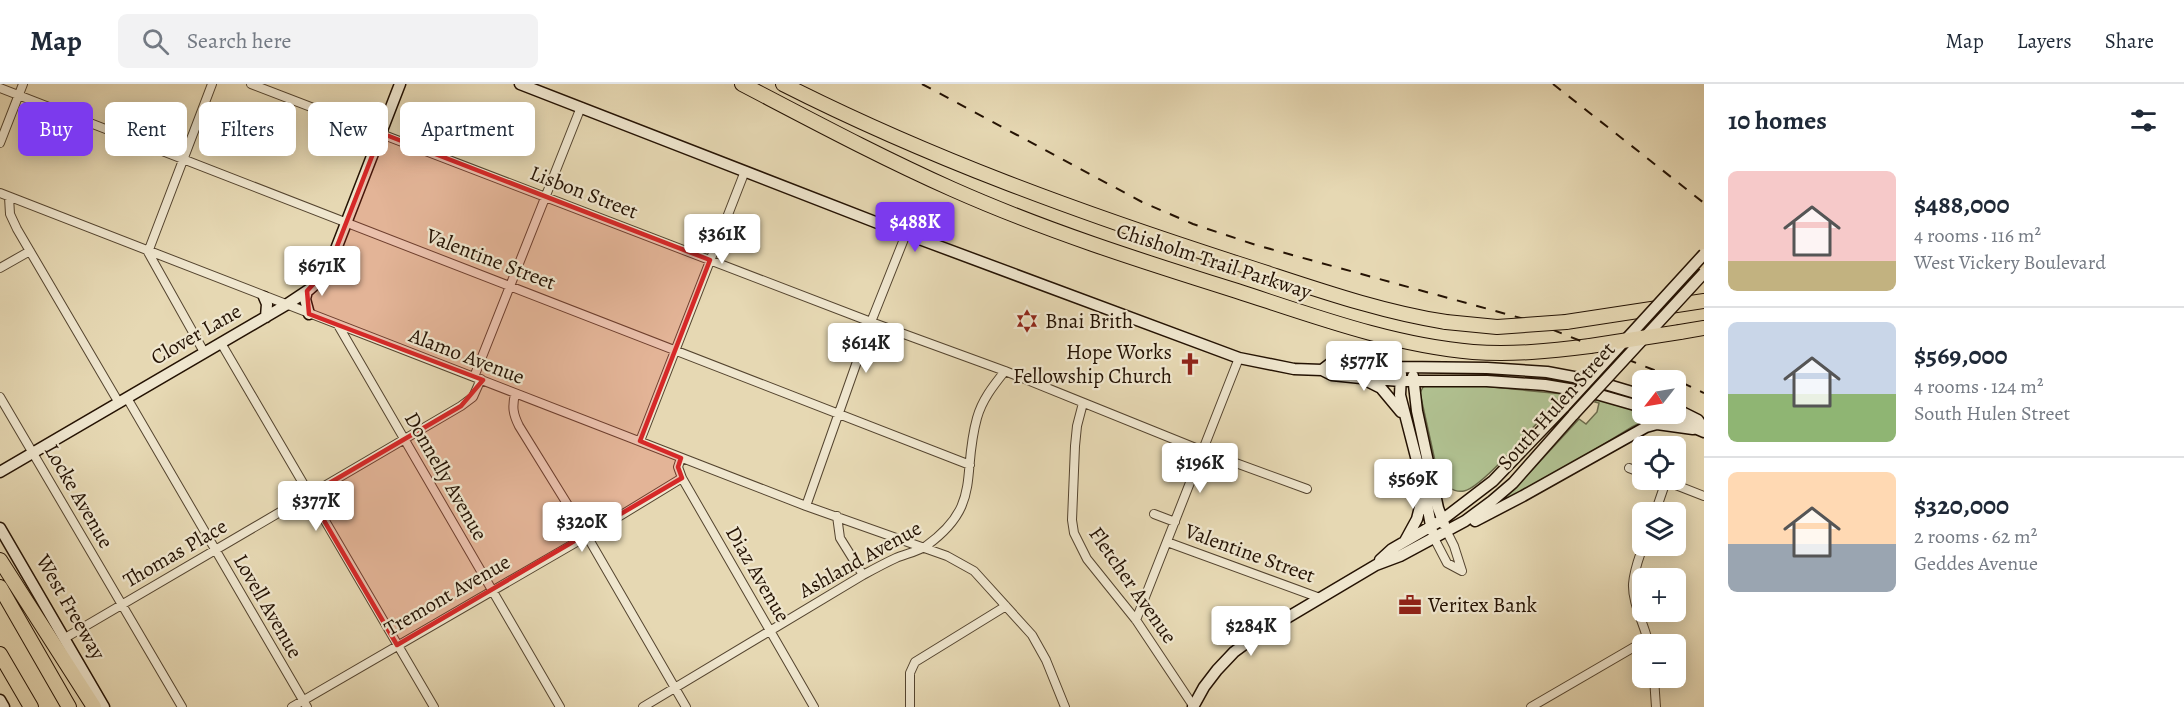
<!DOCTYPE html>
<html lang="en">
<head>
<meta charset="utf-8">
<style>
  :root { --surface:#fff; --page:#f2f2f3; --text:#1f2937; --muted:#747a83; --line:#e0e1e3; --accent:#7c3aed }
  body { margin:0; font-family:Alegreya,serif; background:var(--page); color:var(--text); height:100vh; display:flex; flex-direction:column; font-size:22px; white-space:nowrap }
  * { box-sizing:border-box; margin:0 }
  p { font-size:20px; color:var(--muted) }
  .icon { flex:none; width:33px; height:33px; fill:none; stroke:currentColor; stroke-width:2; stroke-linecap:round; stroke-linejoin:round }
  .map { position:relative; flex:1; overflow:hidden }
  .side { display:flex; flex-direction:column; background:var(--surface); width:480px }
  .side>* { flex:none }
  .hud { position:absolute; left:18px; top:18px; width:570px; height:54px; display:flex; gap:12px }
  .needle { width:39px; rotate:239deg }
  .tools { position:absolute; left:1632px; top:286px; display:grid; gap:12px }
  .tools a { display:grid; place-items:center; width:54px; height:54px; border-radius:9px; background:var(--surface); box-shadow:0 3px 15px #0003; font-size:30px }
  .price { position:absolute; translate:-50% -51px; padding:0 14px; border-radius:6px; background:#fff; color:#222; font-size:20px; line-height:39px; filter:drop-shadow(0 2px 3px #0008) }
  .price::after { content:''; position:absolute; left:50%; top:36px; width:18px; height:14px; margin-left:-9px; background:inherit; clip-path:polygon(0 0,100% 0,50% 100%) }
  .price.current { background:var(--accent); color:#fff }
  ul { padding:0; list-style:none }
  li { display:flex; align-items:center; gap:18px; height:150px; padding:0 24px }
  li+li { border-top:2px solid var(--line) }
  li span { display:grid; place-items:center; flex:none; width:168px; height:120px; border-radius:9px; color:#555 }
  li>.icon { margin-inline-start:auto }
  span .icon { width:72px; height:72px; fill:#fffc; stroke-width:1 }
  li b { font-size:26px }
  h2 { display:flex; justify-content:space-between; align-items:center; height:72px; padding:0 24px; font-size:26px }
  .chip { padding:0 21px; border-radius:9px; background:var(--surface); box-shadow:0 3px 15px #0003; font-size:21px; line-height:54px }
  .chip.current { background:var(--accent); color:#fff }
  header { display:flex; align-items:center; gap:36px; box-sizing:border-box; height:84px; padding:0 30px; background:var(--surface); border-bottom:2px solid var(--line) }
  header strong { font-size:28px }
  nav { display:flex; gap:33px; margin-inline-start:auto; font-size:21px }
  .search { width:420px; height:54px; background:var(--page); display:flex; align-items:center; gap:15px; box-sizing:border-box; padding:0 21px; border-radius:9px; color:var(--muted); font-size:22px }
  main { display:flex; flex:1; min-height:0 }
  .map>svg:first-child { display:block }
  .green { fill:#b0c090; stroke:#6a694a; stroke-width:1.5 }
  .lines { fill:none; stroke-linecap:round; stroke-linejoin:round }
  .street-casing { stroke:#54442f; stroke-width:10 }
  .secondary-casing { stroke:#241203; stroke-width:13 }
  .highway-casing { stroke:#241203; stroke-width:16 }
  .street { stroke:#efe6ce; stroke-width:8 }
  .secondary { stroke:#efe6ce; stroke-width:10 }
  .highway { stroke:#e6d8b3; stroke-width:14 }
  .rail { stroke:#241203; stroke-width:2; stroke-dasharray:10 10; stroke-linecap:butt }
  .secondary-bridge-casing { stroke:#241203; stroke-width:13; stroke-linecap:butt }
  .highway-bridge-casing { stroke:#241203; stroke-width:16; stroke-linecap:butt }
  .secondary-bridge { stroke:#efe6ce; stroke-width:10 }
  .highway-bridge { stroke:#e6d8b3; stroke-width:14 }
  .marked { fill:#d62828; fill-opacity:0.2; stroke:#d62828; stroke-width:4.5; stroke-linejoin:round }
  .labels { text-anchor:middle; stroke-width:4.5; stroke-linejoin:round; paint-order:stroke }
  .street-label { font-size:21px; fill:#241203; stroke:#efe6ce }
  .poi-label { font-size:21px; fill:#241203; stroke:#efe6ce; text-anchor:start }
</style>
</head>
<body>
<header>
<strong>Map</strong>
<div class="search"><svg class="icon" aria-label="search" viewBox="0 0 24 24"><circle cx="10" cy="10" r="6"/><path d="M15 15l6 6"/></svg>Search here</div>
<nav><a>Map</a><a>Layers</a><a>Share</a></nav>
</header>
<main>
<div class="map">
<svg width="1704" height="623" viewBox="0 0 1704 623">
  <rect width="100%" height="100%" fill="#e6d8b3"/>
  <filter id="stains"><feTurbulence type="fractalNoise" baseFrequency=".00333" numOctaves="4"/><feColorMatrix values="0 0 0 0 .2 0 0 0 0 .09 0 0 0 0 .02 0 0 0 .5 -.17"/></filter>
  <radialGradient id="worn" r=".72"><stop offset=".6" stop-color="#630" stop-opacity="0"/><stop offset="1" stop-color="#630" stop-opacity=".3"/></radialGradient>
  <!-- green -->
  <path class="green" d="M1428,300H1462L1563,310C1547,327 1483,404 1464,407C1458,408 1451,406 1447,402C1438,396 1439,386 1440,377H1435L1420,309L1423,303Z
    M1597,315L1642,327V330H1650L1663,335L1642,338L1632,343L1526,408L1501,420L1500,417L1532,386L1579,335L1586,340L1597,328L1599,319L1595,318Z"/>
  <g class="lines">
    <!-- street casing -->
    <g class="street-casing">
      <path id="street" d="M251,0L871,238L1005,287L1203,367L1307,405
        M0,4L970,381
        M0,59L23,0
        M0,109L806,422L947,472L974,487L1032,551L1046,576L1065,623
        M9,113L10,130L17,145L119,319
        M0,184L30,167
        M338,241L560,623
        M221,259L434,623
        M204,268L148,168L212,0
        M474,293L581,23
        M515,310C512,323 513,330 519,342L587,452L686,623
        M0,313L182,623
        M127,314L307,623
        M1083,319L1077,342L1075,362L1072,436L1074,449L1087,475L1136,536L1194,623
        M640,357L745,87
        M681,374L678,383L682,394L814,623
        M1629,384L1642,389
        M1663,396L1704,412
        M806,422L871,238L906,150
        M1655,429L1666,397
        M1154,430L1175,438
        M837,432L840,454L863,491
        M1446,446L1454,462L1462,487
        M1434,454L1447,479L1462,487
        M1167,458L1320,514
        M1643,462C1639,474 1634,486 1633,500C1632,520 1645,541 1649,561
        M1136,536L1239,274
        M65,554L461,322L473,313L481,295
        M1654,594L1656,623
        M292,623L587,452L682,394
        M643,623L863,491C874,485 885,479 896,474C905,470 917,468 926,462C983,421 961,391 977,334C982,316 993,302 1005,287
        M910,623V589L915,578L1006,522
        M1531,623L1648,555"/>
    </g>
    <!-- secondary casing -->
    <g class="secondary-casing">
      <path id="secondary" d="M520,0L906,150L1239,274L1294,285L1322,286L1332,291L1361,294L1401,297H1487L1545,301L1593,309L1642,323
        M307,207L305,215L309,230
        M264,213L267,220L266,233
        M1322,286L1331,279L1400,283L1487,284L1547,288L1595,297L1642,311
        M1401,290L1400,311L1424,404L1432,447
        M1413,292L1417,327L1438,424L1444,440
        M1367,297L1381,304L1401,328
        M1676,325L1698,336L1704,345
        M1662,330L1704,348
        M0,388L286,221L310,205L320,196L329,183L400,0
        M1475,437L1523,412L1646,343L1657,340L1693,345
        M0,444L104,623
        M1405,457L1417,435L1423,411
        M1380,476L1392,465L1442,436L1493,397L1565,322
        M0,616L4,623
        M1193,623L1204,603L1217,586L1234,568L1253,554L1376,481L1400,472L1465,437L1492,417L1513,399L1574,330"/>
    </g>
    <!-- highway casing -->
    <g class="highway-casing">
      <path id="highway" d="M742,0C811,36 880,73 952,105C1044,146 1141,177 1237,207C1314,232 1392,261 1473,268C1512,271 1551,267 1590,262
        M783,0C929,74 1081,129 1236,179C1305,201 1375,227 1446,238
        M1566,238L1704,217
        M1680,248L1704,244
        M0,476L94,623
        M0,503L69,623
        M0,570L31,623"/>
    </g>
    <!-- street -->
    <use href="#street" class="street"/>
    <!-- secondary -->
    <use href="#secondary" class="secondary"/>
    <!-- highway -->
    <use href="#highway" class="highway"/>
    <!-- rail -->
    <path class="rail" d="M922,0L1142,118L1193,140L1256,161L1528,236L1659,288L1704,309
      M1553,0L1704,119"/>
    <!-- secondary-bridge casing -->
    <g class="secondary-bridge-casing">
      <path id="secondary-bridge" d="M1565,322L1704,170
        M1574,330L1704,189"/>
    </g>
    <!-- highway-bridge casing -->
    <g class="highway-bridge-casing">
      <path id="highway-bridge" d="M1446,238L1497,243L1566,238
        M1590,262L1680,248"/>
    </g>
    <!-- secondary-bridge -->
    <use href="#secondary-bridge" class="secondary-bridge"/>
    <!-- highway-bridge -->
    <use href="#highway-bridge" class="highway-bridge"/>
  </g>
  <!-- marked area -->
  <path class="marked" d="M381,49L710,176L640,357L681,374L678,383L682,394L397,561L309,411L461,322L483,296L309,230L307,207L329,183Z"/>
  <!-- icons -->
  <defs>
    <g id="synagogue-bare" transform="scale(1.8)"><path d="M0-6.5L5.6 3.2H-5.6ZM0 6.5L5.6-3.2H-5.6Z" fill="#8f2418" stroke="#efe6ce" stroke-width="2.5" paint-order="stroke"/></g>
    <g id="church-bare" transform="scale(1.8)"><path d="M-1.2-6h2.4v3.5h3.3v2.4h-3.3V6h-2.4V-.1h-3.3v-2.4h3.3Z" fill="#8f2418" stroke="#efe6ce" stroke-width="2.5" paint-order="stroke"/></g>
    <g id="office-bare" transform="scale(1.8)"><path d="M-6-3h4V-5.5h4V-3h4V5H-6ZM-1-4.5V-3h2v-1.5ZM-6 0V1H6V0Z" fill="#8f2418" stroke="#efe6ce" stroke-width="2.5" paint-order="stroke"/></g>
  </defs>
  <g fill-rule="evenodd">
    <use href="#synagogue-bare" x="1027" y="237"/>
    <use href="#church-bare" x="1190" y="280"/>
    <use href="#office-bare" x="1410" y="521"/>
  </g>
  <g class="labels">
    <!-- street labels -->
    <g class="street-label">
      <text transform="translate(584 108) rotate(21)" y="7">Lisbon Street</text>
      <text transform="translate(491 175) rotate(21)" y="7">Valentine Street</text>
      <text transform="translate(1214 177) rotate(18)" y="7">Chisholm Trail Parkway</text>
      <text transform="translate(196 250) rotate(-30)" y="7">Clover Lane</text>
      <text transform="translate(467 272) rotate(21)" y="7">Alamo Avenue</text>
      <text transform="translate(1556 322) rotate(-48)" y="7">South Hulen Street</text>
      <text transform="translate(446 392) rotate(60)" y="7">Donnelly Avenue</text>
      <text transform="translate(79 412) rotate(60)" y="7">Locke Avenue</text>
      <text transform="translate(175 469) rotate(-30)" y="7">Thomas Place</text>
      <text transform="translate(1250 469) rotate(20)" y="7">Valentine Street</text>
      <text transform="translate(860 475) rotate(-29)" y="7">Ashland Avenue</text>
      <text transform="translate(758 490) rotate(60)" y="7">Diaz Avenue</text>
      <text transform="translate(1133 501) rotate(55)" y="7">Fletcher Avenue</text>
      <text transform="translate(447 511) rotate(-30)" y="7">Tremont Avenue</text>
      <text transform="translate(268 522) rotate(60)" y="7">Lovell Avenue</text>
      <text transform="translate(71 523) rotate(60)" y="7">West Freeway</text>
    </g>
    <!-- poi labels -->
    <g class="poi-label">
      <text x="1045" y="244">Bnai Brith</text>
      <text x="1172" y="275" text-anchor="end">Hope Works<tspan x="1172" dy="24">Fellowship Church</tspan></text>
      <text x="1428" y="528">Veritex Bank</text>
    </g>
  </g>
  <rect width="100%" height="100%" filter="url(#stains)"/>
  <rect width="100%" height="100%" fill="url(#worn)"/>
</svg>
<div class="tools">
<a><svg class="needle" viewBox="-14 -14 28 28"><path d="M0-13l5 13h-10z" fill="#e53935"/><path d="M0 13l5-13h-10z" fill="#747a83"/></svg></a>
<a><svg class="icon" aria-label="locate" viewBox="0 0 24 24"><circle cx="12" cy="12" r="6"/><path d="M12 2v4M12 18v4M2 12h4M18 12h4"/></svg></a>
<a><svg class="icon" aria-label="layers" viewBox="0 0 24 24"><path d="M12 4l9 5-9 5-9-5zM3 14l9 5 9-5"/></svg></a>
<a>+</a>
<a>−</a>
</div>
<b class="price current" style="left:915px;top:169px">$488K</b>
<b class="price" style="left:722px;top:181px">$361K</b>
<b class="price" style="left:322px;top:213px">$671K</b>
<b class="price" style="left:866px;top:290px">$614K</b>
<b class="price" style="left:1364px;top:308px">$577K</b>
<b class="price" style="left:1200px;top:410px">$196K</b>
<b class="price" style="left:1413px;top:426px">$569K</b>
<b class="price" style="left:316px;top:448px">$377K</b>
<b class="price" style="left:582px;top:469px">$320K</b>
<b class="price" style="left:1251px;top:573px">$284K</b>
<div class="hud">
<a class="chip current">Buy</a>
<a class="chip">Rent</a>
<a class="chip">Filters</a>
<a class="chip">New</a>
<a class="chip">Apartment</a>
</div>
</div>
<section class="side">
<h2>10 homes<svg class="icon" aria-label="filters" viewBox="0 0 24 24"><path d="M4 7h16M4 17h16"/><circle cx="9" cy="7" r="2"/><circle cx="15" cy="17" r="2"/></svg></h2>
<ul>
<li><span style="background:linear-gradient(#f6c9c9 75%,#c2b280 0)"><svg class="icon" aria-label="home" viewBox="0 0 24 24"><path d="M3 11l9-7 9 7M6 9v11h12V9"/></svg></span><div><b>$488,000</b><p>4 rooms · 116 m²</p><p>West Vickery Boulevard</p></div></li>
<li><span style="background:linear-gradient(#c9d6e8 60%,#8fb573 0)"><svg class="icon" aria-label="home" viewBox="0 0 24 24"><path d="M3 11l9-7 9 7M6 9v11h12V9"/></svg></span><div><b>$569,000</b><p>4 rooms · 124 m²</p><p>South Hulen Street</p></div></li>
<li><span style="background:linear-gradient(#ffd9b3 60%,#9aa5b1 0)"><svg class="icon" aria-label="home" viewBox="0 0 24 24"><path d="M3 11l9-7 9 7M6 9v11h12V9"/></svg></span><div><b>$320,000</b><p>2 rooms · 62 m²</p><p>Geddes Avenue</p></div></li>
</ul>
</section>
</main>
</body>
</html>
